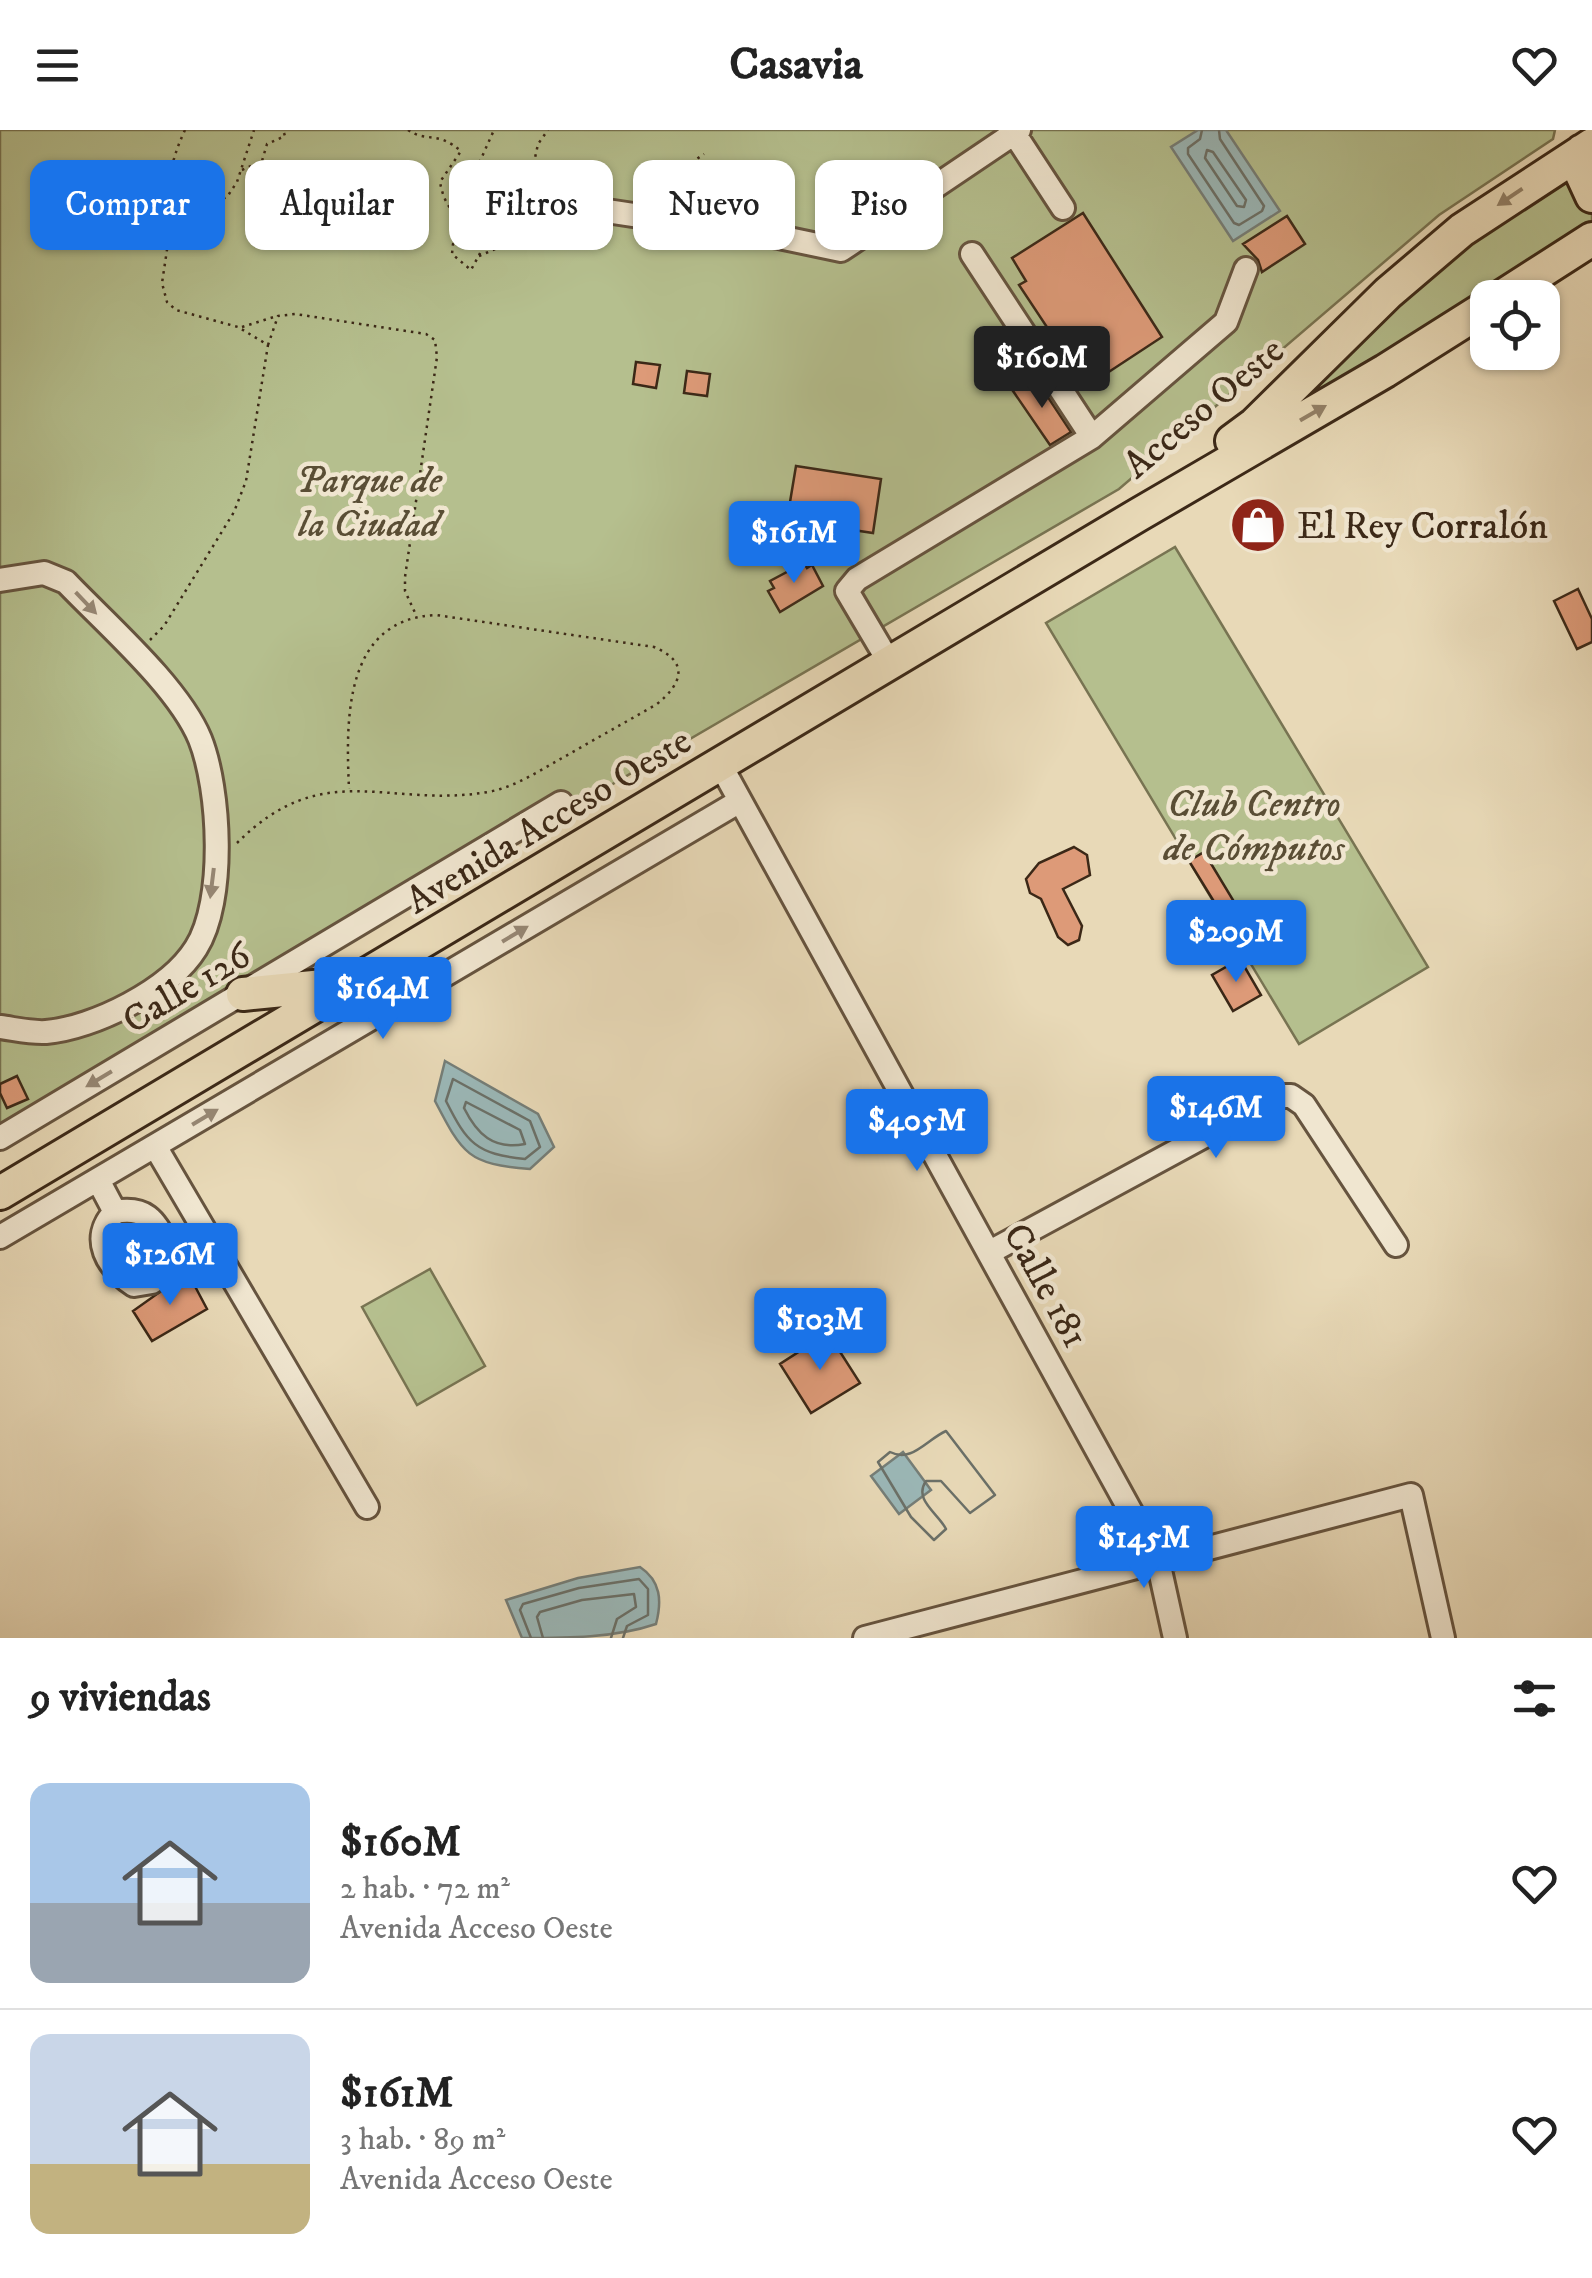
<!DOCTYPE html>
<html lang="es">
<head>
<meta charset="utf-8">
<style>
  :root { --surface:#fff; --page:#f2f2f2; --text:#222; --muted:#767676; --line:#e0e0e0; --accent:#1a73e8 }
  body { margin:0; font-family:"IM FELL DW Pica",serif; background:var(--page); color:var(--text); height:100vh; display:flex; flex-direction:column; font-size:38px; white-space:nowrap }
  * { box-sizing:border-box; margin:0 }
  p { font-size:32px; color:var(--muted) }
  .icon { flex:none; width:55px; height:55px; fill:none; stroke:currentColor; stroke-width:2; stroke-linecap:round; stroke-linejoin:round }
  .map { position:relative; height:1508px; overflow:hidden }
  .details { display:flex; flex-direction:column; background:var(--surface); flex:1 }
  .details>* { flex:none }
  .hud { position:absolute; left:30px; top:30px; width:1000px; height:90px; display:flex; gap:20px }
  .tools { position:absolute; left:1470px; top:150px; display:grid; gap:20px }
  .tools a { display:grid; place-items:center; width:90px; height:90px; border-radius:20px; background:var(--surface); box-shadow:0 2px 8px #0004; font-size:50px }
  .price { position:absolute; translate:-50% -85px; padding:0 22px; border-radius:10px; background:var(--accent); color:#fff; font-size:32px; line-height:65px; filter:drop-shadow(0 2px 5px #0008) }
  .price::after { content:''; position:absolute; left:50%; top:60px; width:30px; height:22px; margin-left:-15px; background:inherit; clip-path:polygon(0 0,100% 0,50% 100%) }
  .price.on { background:#222; color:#fff }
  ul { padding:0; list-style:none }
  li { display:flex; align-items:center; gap:30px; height:250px; padding:0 30px }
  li+li { border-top:2px solid var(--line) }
  li span { display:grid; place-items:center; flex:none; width:280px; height:200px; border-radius:20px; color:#555 }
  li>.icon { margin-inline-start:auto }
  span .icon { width:120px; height:120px; fill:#fffc; stroke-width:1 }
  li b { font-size:42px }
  h2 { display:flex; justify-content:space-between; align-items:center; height:120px; padding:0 30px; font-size:42px }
  .chip { padding:0 35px; border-radius:20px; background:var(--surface); box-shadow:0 2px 8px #0004; font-size:35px; line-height:90px }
  .chip.on { background:var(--accent); color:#fff }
  header { display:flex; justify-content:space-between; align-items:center; height:130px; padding:0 30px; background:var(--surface); font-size:45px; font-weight:800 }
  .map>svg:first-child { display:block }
  .green { fill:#b5bf8e; stroke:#787452; stroke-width:2.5 }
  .water { fill:#9bb8b8; stroke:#757e78; stroke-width:2.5 }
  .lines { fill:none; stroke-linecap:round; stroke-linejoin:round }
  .shore { stroke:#6b7068; stroke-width:2.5 }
  .building { fill:#dd9a78; stroke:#3b2817; stroke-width:2.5 }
  .minor-casing { stroke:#66543f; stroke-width:28 }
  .highway-casing { stroke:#3b2817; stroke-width:38 }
  .path { stroke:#3b2817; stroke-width:2.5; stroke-dasharray:2.5 5; stroke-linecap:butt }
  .minor { stroke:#f0e6d0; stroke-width:22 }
  .highway { stroke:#e8d9b7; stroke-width:32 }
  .oneway { fill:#928067 }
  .oneway2 { fill:#968774 }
  .labels { text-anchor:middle; stroke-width:9; stroke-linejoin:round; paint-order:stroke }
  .street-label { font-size:38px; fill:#3b2817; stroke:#f0e6d0 }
  .park-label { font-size:38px; font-style:italic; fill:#5a4e35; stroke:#f0e6d0 }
  .poi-label { font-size:38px; fill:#3b2817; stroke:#f0e6d0; text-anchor:start }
</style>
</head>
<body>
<header><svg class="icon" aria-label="menu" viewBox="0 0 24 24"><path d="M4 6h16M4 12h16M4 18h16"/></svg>Casavia<svg class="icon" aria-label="heart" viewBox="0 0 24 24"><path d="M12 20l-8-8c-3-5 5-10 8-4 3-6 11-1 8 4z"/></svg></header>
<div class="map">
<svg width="1592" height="1508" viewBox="0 0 1592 1508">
  <rect width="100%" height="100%" fill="#e8d9b7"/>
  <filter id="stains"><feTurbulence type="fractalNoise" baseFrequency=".002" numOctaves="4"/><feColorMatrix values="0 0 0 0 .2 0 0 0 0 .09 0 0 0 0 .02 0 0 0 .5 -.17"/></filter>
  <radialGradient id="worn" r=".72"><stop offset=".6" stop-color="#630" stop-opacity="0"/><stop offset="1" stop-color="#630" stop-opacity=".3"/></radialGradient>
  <!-- green -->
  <path class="green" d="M0,0H1555L1553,9L1439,85L1119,359L0,1011Z
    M1577,34L1592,81V99L1257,308L1464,106Z
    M1175,417L1428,837L1299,914L1046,493Z
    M430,1139L485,1236L417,1275L362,1177Z"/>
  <!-- water -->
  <path class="water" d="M1198,0H1226L1280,81L1233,111L1171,17Z
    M445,931L538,984L554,1017L530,1039C468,1034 463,1025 435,971Z
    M903,1322L931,1360L899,1384L871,1346Z
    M640,1437C661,1451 662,1471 656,1494C615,1508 567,1508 522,1508L506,1470L578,1448Z"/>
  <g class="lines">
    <!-- shore -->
    <path class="shore" d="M1202,0L1200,9L1188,18V24L1234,93L1239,95L1262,81L1264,76L1220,9L1219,0
      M1207,20L1213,22L1246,70L1244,77L1237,76L1205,28Z
      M453,949L530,991L540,1017L525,1029C476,1024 467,1013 446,971Z
      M466,972L520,1000L525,1014C493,1020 477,1004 464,978Z
      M946,1301L995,1365L970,1383L941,1351H926C913,1370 938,1383 946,1399L934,1410L911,1387L878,1332L890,1322C912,1333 926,1310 946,1301Z
      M531,1508L520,1480L523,1474L579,1458L639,1449L648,1459V1485L627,1496L623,1508
      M543,1508L537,1487L540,1482L582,1470L634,1464L636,1477L617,1489L611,1508"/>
  </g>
  <!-- building -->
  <path class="building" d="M1083,83L1162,207L1101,247L1091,231L1076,241L1019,155L1026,151L1012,128Z
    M1287,86L1305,114L1262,142L1258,130L1243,114Z
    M636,232L660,235L656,258L633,254Z
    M687,241L710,244L707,266L684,263Z
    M1034,246L1071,302L1050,315L1013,261Z
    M796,336L881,349L873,403L787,390Z
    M804,433L807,438L812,435L823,456L780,482L768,461L774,458L770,451Z
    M1578,459L1592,489V512L1577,519L1554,471Z
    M1074,717L1087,725L1090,745L1063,759L1082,796L1079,810L1068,815L1058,807L1041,769L1030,763L1026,749L1039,733Z
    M1204,722L1236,775L1221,783L1189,731Z
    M1240,829L1261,865L1233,881L1212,845Z
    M17,946L28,969L7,978L0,963V954Z
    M189,1145L207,1179L152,1211L133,1181L178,1149Z
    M828,1203L860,1253L811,1283L780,1234Z"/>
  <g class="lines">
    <!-- minor casing -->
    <g class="minor-casing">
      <path id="minor" d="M1012,0L1063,78
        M580,77L779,107L841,120L1019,0
        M972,124L1092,307
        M0,450L44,443L66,452C106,494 178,556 200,609C220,659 226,771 196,818C170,860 94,898 46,902C31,903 15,899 0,897
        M889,532L847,461L857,449L1092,307L1226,192L1246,139
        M720,634L1158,1431L1175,1508
        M0,1008L561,673
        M155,1016L367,1377
        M98,1050L115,1082C89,1109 108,1138 134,1155L152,1152L165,1143L170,1119C155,1093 149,1076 115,1082
        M0,1107L740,671
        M990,1122L1278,966H1291L1304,975L1396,1115
        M865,1508L1411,1365L1443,1508"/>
    </g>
    <!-- highway casing -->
    <g class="highway-casing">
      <path id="highway" d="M1582,21L1580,40L1592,66
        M1500,168L1592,109
        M1232,311L1255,294L1388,163L1462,100L1592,15
        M243,864L344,854
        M0,1063L1138,385L1385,241L1488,176"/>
    </g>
    <!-- path -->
    <path class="path" d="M185,0C169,34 165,63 170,100L189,84L227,67L237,52L254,0
      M408,0C427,13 436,0 461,21L440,52C444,74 452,83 469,96L467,113L453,114L452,124L471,140L486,112L485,92L475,68L476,40L494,0
      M173,35C175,59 192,70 215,71
      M242,40L262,31L267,14L285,6L283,0
      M642,67L704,24
      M479,126L509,113L521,101L520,66L530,51L538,14L548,0
      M242,197L277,186
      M268,215L278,186L295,184L426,204L435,210L437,227L405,447V461L416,485
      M150,510L164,496L234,382L246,351L268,215L238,197L176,180L167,172L162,153L170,100
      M237,713C324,626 387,679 488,662C516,657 540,640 564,627C595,609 626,592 657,574C682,554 690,532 654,517L436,485C343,489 346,591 349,659"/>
    <!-- minor -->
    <use href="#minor" class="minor"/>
    <!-- highway -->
    <use href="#highway" class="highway"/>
  </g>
  <!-- one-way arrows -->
  <defs><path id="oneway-solid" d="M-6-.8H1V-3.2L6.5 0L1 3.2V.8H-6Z" transform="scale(2.5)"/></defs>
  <g class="oneway">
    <use href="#oneway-solid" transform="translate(1510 67) rotate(146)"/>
    <use href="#oneway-solid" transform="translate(1313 283) rotate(-30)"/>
  </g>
  <g class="oneway2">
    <use href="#oneway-solid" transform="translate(86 473) rotate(46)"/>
    <use href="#oneway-solid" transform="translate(212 753) rotate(97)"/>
    <use href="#oneway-solid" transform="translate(515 804) rotate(-31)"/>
    <use href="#oneway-solid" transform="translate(99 949) rotate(149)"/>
    <use href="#oneway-solid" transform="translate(205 987) rotate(-31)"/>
  </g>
  <!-- icons -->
  <defs>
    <g id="shop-disc" transform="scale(2.875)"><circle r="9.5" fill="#8f2418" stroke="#f0e6d0"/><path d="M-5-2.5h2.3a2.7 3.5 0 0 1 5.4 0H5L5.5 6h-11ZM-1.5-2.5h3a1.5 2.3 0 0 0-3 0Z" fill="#fff"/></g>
  </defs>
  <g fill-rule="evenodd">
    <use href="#shop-disc" x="1258" y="395"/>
  </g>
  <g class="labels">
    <!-- street labels -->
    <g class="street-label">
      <text transform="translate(1203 277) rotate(-40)" y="13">Acceso Oeste</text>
      <text transform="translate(548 690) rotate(-31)" y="13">Avenida Acceso Oeste</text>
      <text transform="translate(186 857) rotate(-31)" y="13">Calle 126</text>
      <text transform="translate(1047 1155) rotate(61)" y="13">Calle 181</text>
    </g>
    <!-- park labels -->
    <g class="park-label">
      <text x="369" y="362">Parque de<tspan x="369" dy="44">la Ciudad</tspan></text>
      <text x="1254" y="686">Club Centro<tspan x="1254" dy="44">de Cómputos</tspan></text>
    </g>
    <!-- poi labels -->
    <g class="poi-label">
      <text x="1297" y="408">El Rey Corralón</text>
    </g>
  </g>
  <rect width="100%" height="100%" filter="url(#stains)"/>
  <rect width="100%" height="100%" fill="url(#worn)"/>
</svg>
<div class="tools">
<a><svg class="icon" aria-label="locate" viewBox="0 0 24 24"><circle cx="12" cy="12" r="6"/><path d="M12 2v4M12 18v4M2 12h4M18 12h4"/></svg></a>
</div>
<b class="price on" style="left:1042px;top:281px">$160M</b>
<b class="price" style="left:794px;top:456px">$161M</b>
<b class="price" style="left:1236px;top:855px">$209M</b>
<b class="price" style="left:383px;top:912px">$164M</b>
<b class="price" style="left:1216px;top:1031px">$146M</b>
<b class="price" style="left:917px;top:1044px">$405M</b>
<b class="price" style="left:170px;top:1178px">$126M</b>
<b class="price" style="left:820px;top:1243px">$103M</b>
<b class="price" style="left:1144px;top:1461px">$145M</b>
<div class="hud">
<a class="chip on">Comprar</a>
<a class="chip">Alquilar</a>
<a class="chip">Filtros</a>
<a class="chip">Nuevo</a>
<a class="chip">Piso</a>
</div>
</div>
<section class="details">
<h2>9 viviendas<svg class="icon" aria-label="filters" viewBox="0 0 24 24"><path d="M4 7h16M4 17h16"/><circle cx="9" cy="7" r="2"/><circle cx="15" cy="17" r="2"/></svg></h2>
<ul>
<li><span style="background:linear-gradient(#a9c7e8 60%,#9aa5b1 0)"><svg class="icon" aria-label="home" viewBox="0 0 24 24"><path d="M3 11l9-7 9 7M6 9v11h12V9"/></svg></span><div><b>$160M</b><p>2 hab. · 72 m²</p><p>Avenida Acceso Oeste</p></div><svg class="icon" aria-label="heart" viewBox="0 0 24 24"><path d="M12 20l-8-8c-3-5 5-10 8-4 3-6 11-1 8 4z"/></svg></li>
<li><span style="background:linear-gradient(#c9d6e8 65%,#c2b280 0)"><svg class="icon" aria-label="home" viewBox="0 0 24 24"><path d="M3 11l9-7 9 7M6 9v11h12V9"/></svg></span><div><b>$161M</b><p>3 hab. · 89 m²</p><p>Avenida Acceso Oeste</p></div><svg class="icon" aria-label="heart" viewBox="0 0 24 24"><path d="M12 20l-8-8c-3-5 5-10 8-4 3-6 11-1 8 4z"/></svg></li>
</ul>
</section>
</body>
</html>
